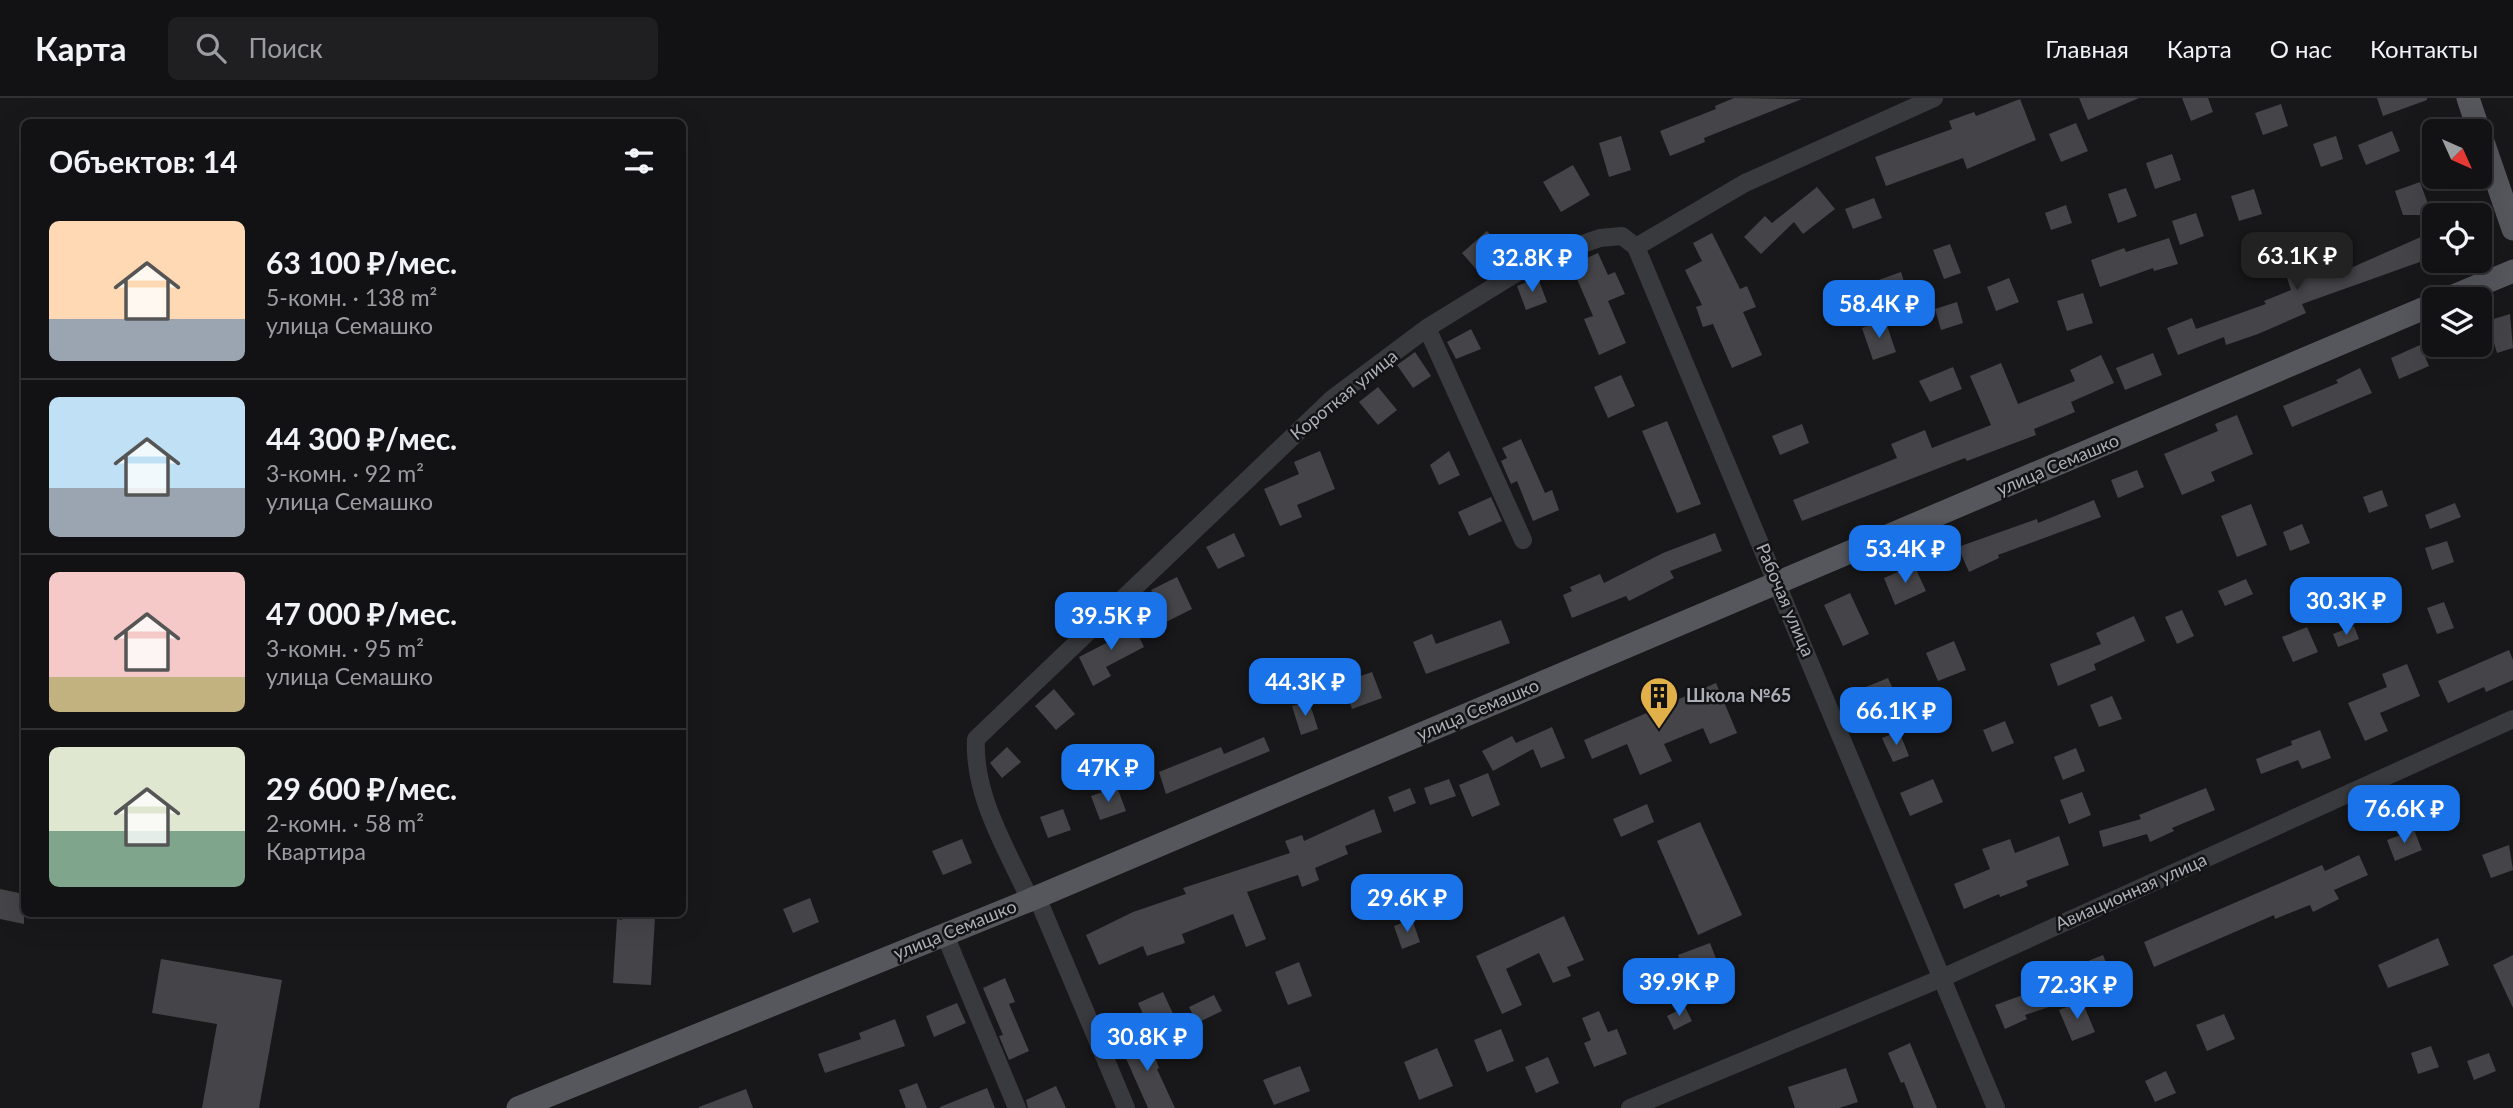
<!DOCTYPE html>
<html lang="ru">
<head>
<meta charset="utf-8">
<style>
  :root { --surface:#121113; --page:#1f1f21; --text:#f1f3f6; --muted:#9c9da0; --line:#313133; --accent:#1a73e8 }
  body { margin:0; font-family:Lato,sans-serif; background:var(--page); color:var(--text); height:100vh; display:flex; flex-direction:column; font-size:26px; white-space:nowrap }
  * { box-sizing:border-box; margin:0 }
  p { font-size:23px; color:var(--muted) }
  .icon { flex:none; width:38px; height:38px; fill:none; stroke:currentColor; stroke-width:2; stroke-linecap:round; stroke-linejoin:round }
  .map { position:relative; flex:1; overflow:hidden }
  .side { position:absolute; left:21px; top:21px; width:665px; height:798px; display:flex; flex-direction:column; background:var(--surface); border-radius:10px; box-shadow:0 7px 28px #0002,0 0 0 2px var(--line) }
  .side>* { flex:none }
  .needle { width:46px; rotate:135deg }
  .tools { position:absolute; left:2422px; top:21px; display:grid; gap:14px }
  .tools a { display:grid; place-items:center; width:70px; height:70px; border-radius:10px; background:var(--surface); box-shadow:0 7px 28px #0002,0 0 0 2px var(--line); font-size:35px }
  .price { position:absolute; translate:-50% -60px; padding:0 16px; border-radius:14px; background:var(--accent); color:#fff; font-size:23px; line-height:46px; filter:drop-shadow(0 2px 4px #0008) }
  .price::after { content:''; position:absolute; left:50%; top:42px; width:21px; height:16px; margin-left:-10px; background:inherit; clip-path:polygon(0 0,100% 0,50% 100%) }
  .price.selected { background:#222; color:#fff }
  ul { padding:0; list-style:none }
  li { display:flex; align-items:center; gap:21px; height:175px; padding:0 28px }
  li+li { border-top:2px solid var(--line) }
  li span { display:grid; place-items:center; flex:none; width:196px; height:140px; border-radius:10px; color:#555 }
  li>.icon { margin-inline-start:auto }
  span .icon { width:84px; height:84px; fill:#fffc; stroke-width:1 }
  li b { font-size:30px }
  h2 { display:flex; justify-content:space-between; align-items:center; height:84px; padding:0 28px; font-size:30px }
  header { display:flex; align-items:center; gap:42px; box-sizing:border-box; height:98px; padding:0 35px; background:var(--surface); border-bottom:2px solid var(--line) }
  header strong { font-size:33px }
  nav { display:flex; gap:38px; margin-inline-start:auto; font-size:24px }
  .search { width:490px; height:63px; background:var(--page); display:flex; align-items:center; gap:18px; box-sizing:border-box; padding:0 24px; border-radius:10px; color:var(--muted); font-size:26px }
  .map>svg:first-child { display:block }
  .building { fill:#454549 }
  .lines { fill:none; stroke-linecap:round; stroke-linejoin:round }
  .minor { stroke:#393a3e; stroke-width:18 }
  .major { stroke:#55575d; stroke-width:23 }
  .labels { text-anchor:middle; stroke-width:5; stroke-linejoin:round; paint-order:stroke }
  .street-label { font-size:18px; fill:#abafb8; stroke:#131214 }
  .poi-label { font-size:18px; font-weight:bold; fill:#abafb8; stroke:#131214; text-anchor:start }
</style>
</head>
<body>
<header>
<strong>Карта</strong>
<div class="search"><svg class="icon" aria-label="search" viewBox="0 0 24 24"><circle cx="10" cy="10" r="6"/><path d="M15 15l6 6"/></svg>Поиск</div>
<nav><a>Главная</a><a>Карта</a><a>О нас</a><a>Контакты</a></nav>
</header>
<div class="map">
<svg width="2513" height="1010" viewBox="0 0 2513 1010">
  <rect width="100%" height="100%" fill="#181719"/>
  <!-- building -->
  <path class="building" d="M1734,0L1802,1L1704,40L1705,44L1670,58L1660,33L1716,11L1715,8Z
    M2079,0H2139L2088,22Z
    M2182,0H2208L2213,14L2191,23Z
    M2377,0H2427V2L2383,18Z
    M2020,1L2036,42L1967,71L1963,60L1886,88L1875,59L1952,31L1949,23L1974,14L1976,18Z
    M2281,6L2288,28L2263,37L2255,15Z
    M2076,25L2088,53L2061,64L2049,36Z
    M2392,33L2400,53L2366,67L2358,47Z
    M1621,38L1631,72L1609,79L1599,45Z
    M2336,38L2343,61L2321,69L2313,46Z
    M2172,56L2181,82L2155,91L2146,65Z
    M1573,67L1590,97L1561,114L1543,84Z
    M2420,84L2432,117H2403L2395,93Z
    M1817,89L1835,111L1803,136L1794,124L1761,156L1744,139L1765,118L1772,125Z
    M2126,90L2137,118L2118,125L2108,96Z
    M2254,91L2262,116L2239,123L2231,98Z
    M1874,100L1882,120L1853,131L1845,111Z
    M2066,107L2072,125L2051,132L2045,115Z
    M2196,115L2204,138L2180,147L2172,123Z
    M1487,133L1501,148L1476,171L1462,155Z
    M1712,135L1740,191L1747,188L1756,209L1743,214L1762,257L1732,270L1713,226L1703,229L1696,209L1702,207L1685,172L1702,163L1693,145Z
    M2297,135L2307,166L2338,156L2344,173L2423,138L2431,160L2302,206L2306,215L2258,236L2226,247L2224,239L2178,257L2167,230L2192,220L2196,231L2266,206L2264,203L2291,192L2275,142Z
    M2169,140L2178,166L2154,173L2153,170L2100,189L2091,162L2124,150L2126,154Z
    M1950,146L1961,175L1944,181L1933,152Z
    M1598,155L1608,177L1615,174L1625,196L1608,203L1626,245L1599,257L1584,221L1593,218L1571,167Z
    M1901,174L1908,196L1884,205L1876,183Z
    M1538,180L1547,204L1526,212L1517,188Z
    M2009,180L2019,204L1996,213L1987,189Z
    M2083,195L2093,225L2067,233L2057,203Z
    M1957,204L1963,225L1941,232L1935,211Z
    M2510,216L2513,250L2497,255L2487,223Z
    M1885,222L1896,254L1873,262L1862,230Z
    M1471,231L1481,251L1456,261L1447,244Z
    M2420,247L2429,268L2399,281L2391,260Z
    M1415,254L1431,278L1413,290L1397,267Z
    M2153,255L2162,277L2125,292L2116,270Z
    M2101,257L2114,285L2071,304L2075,314L2034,331L2036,337L1967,363L1965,360L1802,423L1793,402L1897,360L1891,346L1925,332L1932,350L1991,327L1970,278L2001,265L2018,306L2075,283L2070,272Z
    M1953,269L1962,291L1930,304L1919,283Z
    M2360,270L2372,295L2292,329L2283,308L2338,285L2336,282Z
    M1621,277L1635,308L1608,320L1594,289Z
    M1378,289L1397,312L1378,327L1359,304Z
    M2237,317L2253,356L2211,374L2215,383L2182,397L2164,356L2218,333L2215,326Z
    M1667,323L1701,406L1677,415L1642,333Z
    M1802,326L1809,345L1780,357L1772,338Z
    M1521,341L1545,395L1552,392L1559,412L1533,423L1517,383L1511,386L1501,363L1507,360L1502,350Z
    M1320,353L1335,391L1297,407L1302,419L1280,428L1264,391L1299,376L1294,364Z
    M1449,353L1460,377L1439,387L1430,367Z
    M2137,372L2144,389L2118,400L2111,382Z
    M2382,392L2388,408L2369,415L2363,399Z
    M1491,399L1502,423L1469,438L1458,414Z
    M2094,402L2101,419L1998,457L1999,460L1969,474L1958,449L2037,421L2038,425Z
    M2455,405L2461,419L2430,431L2425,417Z
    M2251,406L2267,447L2237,459L2221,418Z
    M2302,426L2310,445L2290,453L2283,434Z
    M1234,435L1245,458L1218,471L1206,449Z
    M1715,435L1722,453L1670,473L1674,480L1629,503L1626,498L1572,520L1563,497L1572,493L1570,489L1600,476L1604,485L1663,455Z
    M2447,443L2454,464L2432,472L2425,450Z
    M1914,467L1926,493L1895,507L1884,480Z
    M1177,479L1192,511L1166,524L1151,492Z
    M2246,481L2253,496L2225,508L2218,493Z
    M1850,495L1869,536L1843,548L1824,507Z
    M2444,504L2454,530L2437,536L2427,510Z
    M2182,512L2194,538L2177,546L2165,519Z
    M2134,518L2145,543L2094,566L2096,572L2058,588L2050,566L2101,546L2096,535Z
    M1130,521L1144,549L1106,569L1111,578L1093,588L1079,559L1112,542L1107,533Z
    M1501,522L1510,545L1426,576L1413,544L1432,536L1436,546Z
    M2354,528L2359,541L2338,549L2333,536Z
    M2307,529L2318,554L2293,564L2282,539Z
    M1954,543L1966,572L1938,583L1926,555Z
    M2509,552L2513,562V582L2486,594L2484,589L2448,605L2438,583Z
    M2407,566L2420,598L2380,615L2388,633L2365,643L2348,605L2387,589L2382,576Z
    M1372,574L1382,600L1352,611L1343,584Z
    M1888,580L1897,600L1870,611L1861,591Z
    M1716,585L1737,635L1710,646L1703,630L1664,646L1672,663L1640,677L1627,646L1592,661L1584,642Z
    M1054,591L1075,616L1056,632L1035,608Z
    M2112,598L2122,621L2099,629L2090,607Z
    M1309,603L1318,631L1301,637L1292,608Z
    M2005,623L2014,645L1992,654L1983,632Z
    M1552,629L1565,660L1541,670L1533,651L1493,673L1482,653L1512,638L1516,645Z
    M2320,632L2331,660L2302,671L2298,662L2261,676L2256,661L2292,647L2291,643Z
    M1899,633L1909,658L1893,664L1882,640Z
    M1264,639L1270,653L1166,696L1159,674L1221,649L1224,656Z
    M1007,649L1021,664L1002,680L990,665Z
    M2076,650L2085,673L2063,682L2054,659Z
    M1488,675L1500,707L1472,719L1459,687Z
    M1449,681L1456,698L1430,707L1424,690Z
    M1933,681L1943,704L1910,718L1900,695Z
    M1117,689L1126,713L1100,722L1091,698Z
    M1410,690L1416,705L1394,714L1388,699Z
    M2206,690L2215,712L2172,730L2174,733L2150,744L2147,736L2103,749L2099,733L2141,721L2139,717Z
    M2082,694L2091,717L2069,726L2060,702Z
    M1647,706L1654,724L1621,739L1613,721Z
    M1063,711L1071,732L1048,740L1040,719Z
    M1374,711L1382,734L1345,748L1348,756L1315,770L1319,782L1302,789L1298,777L1247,794L1266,841L1246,849L1233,816L1182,836L1185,845L1147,858L1143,848L1099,867L1086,837L1133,814L1186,796L1183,790L1290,755L1285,743L1302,737L1304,743Z
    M1700,724L1742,817L1698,837L1657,743Z
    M2414,732L2422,752L2395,763L2387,742Z
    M2059,738L2069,767L2026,783L2028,788L2000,799L1999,796L1964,811L1954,786L1990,771L1982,751L2010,741L2015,755Z
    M962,741L972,765L943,777L932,753Z
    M2509,747L2513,772L2491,780L2482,757Z
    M2359,757L2368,777L2334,792L2339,801L2313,814L2310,807L2275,821L2274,817L2154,869L2144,844L2322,767L2325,773Z
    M0,791L24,796V826L0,821Z
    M810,800L819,824L793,835L783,811Z
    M622,816H651L655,819L651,887L613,885L617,821L622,822Z
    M1564,818L1584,862L1567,869L1571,878L1553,885L1539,855L1506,871L1522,907L1502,916L1476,858Z
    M1412,821L1420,844L1402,851L1394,828Z
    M2438,840L2449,867L2388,890L2378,867Z
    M1710,845L1727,889L1713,895L1703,869L1685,876L1678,857Z
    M2103,857L2109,872L2084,881L2078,867Z
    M2513,857V910L2493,867Z
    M161,861L282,882L259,1010H202L217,926L152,915Z
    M1299,864L1312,898L1288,907L1275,874Z
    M1005,880L1015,904L1009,906L1029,953L1009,962L999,938L1003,937L983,890Z
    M2042,890L2049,909L2025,917L2027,921L2005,931L1995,907Z
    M1163,894L1174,918L1149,929L1138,905Z
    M1214,897L1222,913L1197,925L1189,909Z
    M2082,903L2095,934L2072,943L2059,912Z
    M957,905L966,925L934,939L926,918Z
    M1685,909L1692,923L1674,932L1667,918Z
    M1599,913L1608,934L1617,931L1627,956L1594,969L1584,945L1591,942L1582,920Z
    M2224,916L2235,941L2207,953L2196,927Z
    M895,921L905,948L825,975L818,956L861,941L859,935Z
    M1501,931L1514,963L1487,974L1474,942Z
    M1146,936L1159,970L1157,971L1175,1010H1148L1120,947Z
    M1910,945L1937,1010H1914L1904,984L1901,985L1888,955Z
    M2431,948L2439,969L2418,976L2411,955Z
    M1437,950L1453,988L1419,1002L1404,964Z
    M2489,955L2496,973L2474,982L2467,963Z
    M1548,959L1559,985L1536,995L1525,969Z
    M1300,968L1310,993L1274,1007L1263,982Z
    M1846,970L1858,1004L1839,1010H1795L1788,989Z
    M2166,973L2176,995L2155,1004L2145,983Z
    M917,985L927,1010H906L899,992Z
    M1056,988L1066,1010H1028L1026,1002Z
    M987,990L995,1010H940V1009Z
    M746,991L753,1010H699V1009Z"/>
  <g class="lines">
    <!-- minor -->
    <path class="minor" d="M1636,149L1996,1010
      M1636,149L1745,85L1934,0
      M1427,230L1523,442
      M1037,799L1126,1010
      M1030,802C1007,751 973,698 976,641L1332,301L1427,230L1539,161L1600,140L1622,138L1636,149
      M945,837L1017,1010
      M1630,1010L1942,880L2513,621"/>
    <!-- major -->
    <path class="major" d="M2468,0L2479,33
      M2480,35L2513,131
      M2446,201L2513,173
      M518,1010L1030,802L2434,206"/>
  </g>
  <!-- icons -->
  <defs>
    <g id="building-pin" transform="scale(2.0125)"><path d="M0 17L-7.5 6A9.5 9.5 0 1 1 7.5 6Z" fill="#e1b048" stroke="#131214"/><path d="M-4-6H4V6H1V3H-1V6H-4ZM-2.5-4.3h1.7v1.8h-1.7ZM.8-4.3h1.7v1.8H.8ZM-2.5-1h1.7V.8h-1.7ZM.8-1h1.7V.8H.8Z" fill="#111"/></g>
  </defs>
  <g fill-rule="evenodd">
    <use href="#building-pin" x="1659" y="598"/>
  </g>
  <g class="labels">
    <!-- street labels -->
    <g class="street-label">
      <text transform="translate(1344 297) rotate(-39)" y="6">Короткая улица</text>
      <text transform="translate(2058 367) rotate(-23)" y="6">улица Семашко</text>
      <text transform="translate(1785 502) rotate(67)" y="6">Рабочая улица</text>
      <text transform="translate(1478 612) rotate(-23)" y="6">улица Семашко</text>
      <text transform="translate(2131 794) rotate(-24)" y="6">Авиационная улица</text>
      <text transform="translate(955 832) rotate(-22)" y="6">улица Семашко</text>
    </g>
    <!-- poi labels -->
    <g class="poi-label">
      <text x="1686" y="604">Школа №65</text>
    </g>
  </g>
</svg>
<div class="tools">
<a><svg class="needle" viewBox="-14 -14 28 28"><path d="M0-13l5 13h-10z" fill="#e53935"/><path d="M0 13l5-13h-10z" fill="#9c9da0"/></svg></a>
<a><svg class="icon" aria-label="locate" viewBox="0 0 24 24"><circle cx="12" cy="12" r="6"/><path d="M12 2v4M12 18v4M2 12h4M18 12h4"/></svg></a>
<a><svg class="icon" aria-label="layers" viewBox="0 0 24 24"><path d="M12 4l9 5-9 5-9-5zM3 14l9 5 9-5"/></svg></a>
</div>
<b class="price selected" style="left:2297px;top:194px">63.1K ₽</b>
<b class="price" style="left:1532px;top:196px">32.8K ₽</b>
<b class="price" style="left:1879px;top:242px">58.4K ₽</b>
<b class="price" style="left:1905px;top:487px">53.4K ₽</b>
<b class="price" style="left:2346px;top:539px">30.3K ₽</b>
<b class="price" style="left:1111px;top:554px">39.5K ₽</b>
<b class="price" style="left:1305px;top:620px">44.3K ₽</b>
<b class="price" style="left:1896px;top:649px">66.1K ₽</b>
<b class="price" style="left:1108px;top:706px">47K ₽</b>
<b class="price" style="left:2404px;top:747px">76.6K ₽</b>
<b class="price" style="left:1407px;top:836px">29.6K ₽</b>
<b class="price" style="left:1679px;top:920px">39.9K ₽</b>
<b class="price" style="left:2077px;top:923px">72.3K ₽</b>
<b class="price" style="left:1147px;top:975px">30.8K ₽</b>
<section class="side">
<h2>Объектов: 14<svg class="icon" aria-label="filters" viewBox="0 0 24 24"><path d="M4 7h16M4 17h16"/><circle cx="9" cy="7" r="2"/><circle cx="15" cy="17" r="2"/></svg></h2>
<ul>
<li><span style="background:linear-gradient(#ffd9b3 70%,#9aa5b1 0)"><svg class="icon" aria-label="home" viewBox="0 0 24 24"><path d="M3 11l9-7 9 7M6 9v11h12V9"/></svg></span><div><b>63 100 ₽/мес.</b><p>5-комн. · 138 m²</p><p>улица Семашко</p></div></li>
<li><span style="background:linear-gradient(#bfe0f5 65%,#9aa5b1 0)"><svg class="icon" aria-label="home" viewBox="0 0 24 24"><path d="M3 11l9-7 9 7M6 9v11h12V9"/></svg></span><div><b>44 300 ₽/мес.</b><p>3-комн. · 92 m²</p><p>улица Семашко</p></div></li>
<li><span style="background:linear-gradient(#f6c9c9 75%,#c2b280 0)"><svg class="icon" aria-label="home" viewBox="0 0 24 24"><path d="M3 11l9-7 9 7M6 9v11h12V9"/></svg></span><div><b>47 000 ₽/мес.</b><p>3-комн. · 95 m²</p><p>улица Семашко</p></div></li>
<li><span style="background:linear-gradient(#dfe7d0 60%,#7fa58c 0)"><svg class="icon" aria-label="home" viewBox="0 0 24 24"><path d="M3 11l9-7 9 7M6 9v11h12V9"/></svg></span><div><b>29 600 ₽/мес.</b><p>2-комн. · 58 m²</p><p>Квартира</p></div></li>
</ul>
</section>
</div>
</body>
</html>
